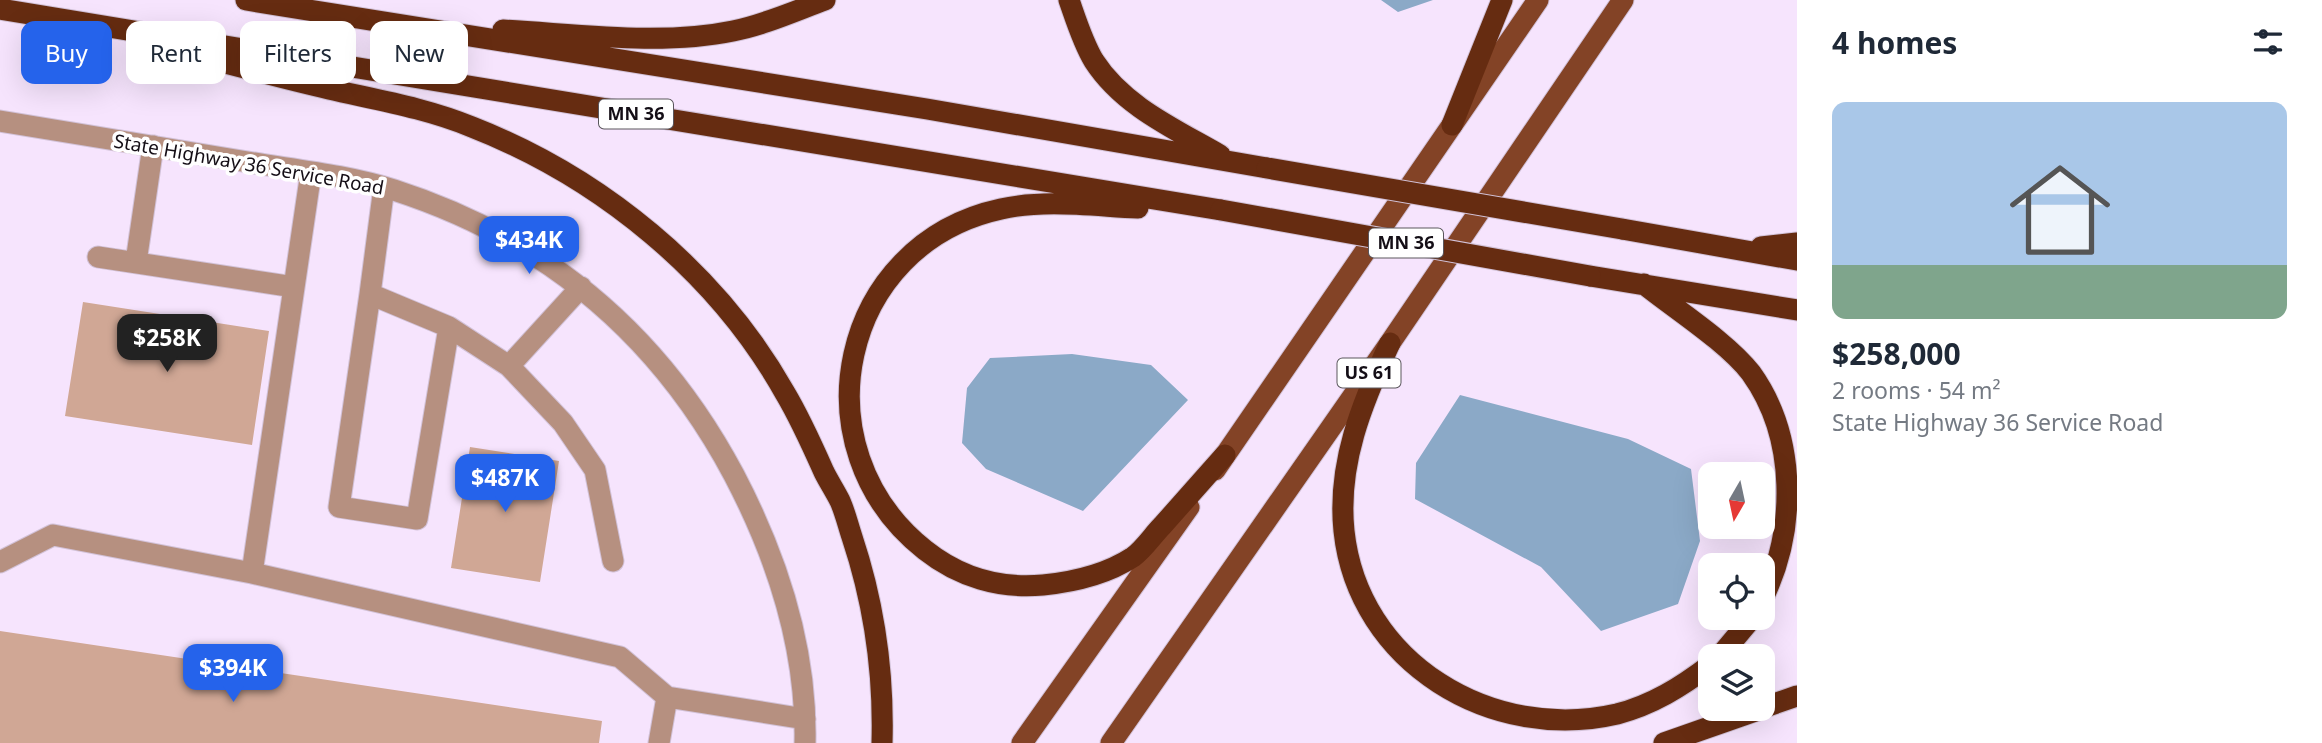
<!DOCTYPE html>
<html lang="en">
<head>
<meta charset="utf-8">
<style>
  :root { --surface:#fff; --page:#f2f2f3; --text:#1f2937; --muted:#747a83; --accent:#2563eb }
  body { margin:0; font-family:"Noto Sans",sans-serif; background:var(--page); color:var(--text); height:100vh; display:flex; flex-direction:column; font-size:26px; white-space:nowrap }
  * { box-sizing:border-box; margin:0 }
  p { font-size:23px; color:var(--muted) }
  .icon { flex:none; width:38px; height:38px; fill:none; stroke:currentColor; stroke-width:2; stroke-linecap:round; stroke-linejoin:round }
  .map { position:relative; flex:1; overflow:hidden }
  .sheet { display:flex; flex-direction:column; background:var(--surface); width:525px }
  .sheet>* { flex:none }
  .top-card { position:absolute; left:21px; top:21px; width:665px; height:63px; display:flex; gap:14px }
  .needle { width:46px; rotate:189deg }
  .tools { position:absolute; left:1698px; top:462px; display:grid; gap:14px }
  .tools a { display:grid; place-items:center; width:77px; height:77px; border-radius:14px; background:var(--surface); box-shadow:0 7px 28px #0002; font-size:35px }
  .price { position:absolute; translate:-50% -60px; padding:0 16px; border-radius:14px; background:var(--accent); color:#fff; font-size:23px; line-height:46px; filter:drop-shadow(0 2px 4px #0008) }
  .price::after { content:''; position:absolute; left:50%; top:42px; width:21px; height:16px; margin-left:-10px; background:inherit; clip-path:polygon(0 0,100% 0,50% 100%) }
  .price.selected { background:#222; color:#fff }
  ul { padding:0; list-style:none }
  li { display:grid; align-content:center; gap:14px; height:371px; padding:0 35px }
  li span { display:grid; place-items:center; height:217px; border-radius:14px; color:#555 }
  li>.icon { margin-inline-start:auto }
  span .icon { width:126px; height:126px; fill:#fffc; stroke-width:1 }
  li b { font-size:30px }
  h2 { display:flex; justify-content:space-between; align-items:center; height:84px; padding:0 35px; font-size:30px }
  .tag { padding:0 24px; border-radius:14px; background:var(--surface); box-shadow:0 7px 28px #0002; font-size:24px; line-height:63px }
  .tag.selected { background:var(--accent); color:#fff }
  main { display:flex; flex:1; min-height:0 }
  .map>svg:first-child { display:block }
  .water { fill:#8ba9c7 }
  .building { fill:#d0a795 }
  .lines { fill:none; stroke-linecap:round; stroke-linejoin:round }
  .minor-casing { stroke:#d2c2d8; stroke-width:23 }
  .major-casing { stroke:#d2c2d8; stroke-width:23 }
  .highway-casing { stroke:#d2c2d8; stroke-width:23 }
  .minor { stroke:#b69080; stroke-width:21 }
  .major { stroke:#834326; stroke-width:21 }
  .highway { stroke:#662c11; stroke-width:21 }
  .highway-bridge-casing { stroke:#d2c2d8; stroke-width:23; stroke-linecap:butt }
  .highway-bridge { stroke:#662c11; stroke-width:21 }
  .labels { text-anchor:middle; stroke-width:7; stroke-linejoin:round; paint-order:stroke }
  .shield { fill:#fff; stroke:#5a565c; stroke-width:2 }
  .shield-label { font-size:18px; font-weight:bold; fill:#140e16 }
  .street-label { font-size:19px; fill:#140e16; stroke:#fff }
</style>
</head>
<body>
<main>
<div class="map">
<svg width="1797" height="743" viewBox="0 0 1797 743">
  <rect width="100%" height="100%" fill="#f6e4fd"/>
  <!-- water -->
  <path class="water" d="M1381,0H1433L1398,12Z
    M1072,354L1151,365L1188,400L1083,511L986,469L962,443L967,388L990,358Z
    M1460,395L1628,439L1691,469L1700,541L1678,604L1601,631L1541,567L1415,499L1416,463Z"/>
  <!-- building -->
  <path class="building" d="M83,302L269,331L252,445L65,416Z
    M470,447L559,461L540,582L451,568Z
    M0,631L602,721L599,743H0Z"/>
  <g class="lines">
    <!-- minor casing -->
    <g class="minor-casing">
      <path id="minor" d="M0,121C83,135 165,148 248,162C296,170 347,175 394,190C546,239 659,334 734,475C777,557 807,650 805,743
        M311,172L252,573L620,657L667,697L659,743
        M384,187L370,294L449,327L509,366L581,287
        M98,257L294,287
        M136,262L153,146
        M370,294L339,507L417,519L449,327
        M509,366L563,423L595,470L613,561
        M0,562L53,535L252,573
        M667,697L805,719"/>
    </g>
    <!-- major casing -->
    <g class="major-casing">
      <path id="major" d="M1215,470L1538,0
        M1022,743L1189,507
        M1111,743L1390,343L1623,0"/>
    </g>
    <!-- highway casing -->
    <g class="highway-casing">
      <path id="highway" d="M246,0L927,109L1267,168
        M1069,0C1076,20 1083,43 1094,61C1123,106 1175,129 1220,155
        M0,9L1221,210
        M503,30C577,34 661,46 733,31C764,25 795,11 825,0
        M174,50C226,63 277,77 329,89C377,100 426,108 472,127C600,177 717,272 785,393C800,418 812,445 824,472C829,482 835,491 840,501C845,512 848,525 852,537C874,603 884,673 882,743
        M1452,125L1502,0
        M1138,208C1093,206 1045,199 1001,209C839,244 796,448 925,550C959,577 1000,589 1043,585C1073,582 1107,574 1133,557C1144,549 1153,535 1162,526C1183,502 1204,479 1225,455
        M1622,229L1797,260
        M1761,247L1797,243
        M1590,276L1797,310
        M1644,284C1675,309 1727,342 1751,373C1797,437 1797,530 1762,600
        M1390,343C1362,403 1337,464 1344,531C1358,663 1492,743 1617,714C1652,705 1681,687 1710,665
        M1720,656L1752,618
        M1762,708L1797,696
        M1664,743L1761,709"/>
    </g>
    <!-- minor -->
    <use href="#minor" class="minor"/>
    <!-- major -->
    <use href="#major" class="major"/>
    <!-- highway -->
    <use href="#highway" class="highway"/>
    <!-- highway-bridge casing -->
    <g class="highway-bridge-casing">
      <path id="highway-bridge" d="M1267,168L1622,229
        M1221,210L1590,276"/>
    </g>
    <!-- highway-bridge -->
    <use href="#highway-bridge" class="highway-bridge"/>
  </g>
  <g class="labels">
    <!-- shield labels -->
    <g class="shield">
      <rect x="599" y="99.5" width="74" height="29" rx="5"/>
      <rect x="1369" y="228.5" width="74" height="29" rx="5"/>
      <rect x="1337.5" y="358.5" width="63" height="29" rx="5"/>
    </g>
    <g class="shield-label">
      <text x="636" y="120">MN 36</text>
      <text x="1406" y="249">MN 36</text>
      <text x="1369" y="379">US 61</text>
    </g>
    <!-- street labels -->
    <g class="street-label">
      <text transform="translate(249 164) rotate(10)" y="7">State Highway 36 Service Road</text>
    </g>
  </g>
</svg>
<div class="tools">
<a><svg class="needle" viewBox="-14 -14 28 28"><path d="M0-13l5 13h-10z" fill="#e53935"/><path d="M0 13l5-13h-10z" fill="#747a83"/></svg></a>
<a><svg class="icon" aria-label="locate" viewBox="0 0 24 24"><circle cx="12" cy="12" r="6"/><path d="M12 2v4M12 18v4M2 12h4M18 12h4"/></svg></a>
<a><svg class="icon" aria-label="layers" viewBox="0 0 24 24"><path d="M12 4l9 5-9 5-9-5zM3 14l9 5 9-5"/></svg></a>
</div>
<b class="price" style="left:529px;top:276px">$434K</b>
<b class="price selected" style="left:167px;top:374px">$258K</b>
<b class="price" style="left:505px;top:514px">$487K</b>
<b class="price" style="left:233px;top:704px">$394K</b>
<div class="top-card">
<a class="tag selected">Buy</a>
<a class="tag">Rent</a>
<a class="tag">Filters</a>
<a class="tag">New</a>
</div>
</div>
<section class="sheet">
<h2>4 homes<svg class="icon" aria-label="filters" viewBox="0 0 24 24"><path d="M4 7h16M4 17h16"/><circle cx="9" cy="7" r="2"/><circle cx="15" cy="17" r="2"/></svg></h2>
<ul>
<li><span style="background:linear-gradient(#a9c7e8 75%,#7fa58c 0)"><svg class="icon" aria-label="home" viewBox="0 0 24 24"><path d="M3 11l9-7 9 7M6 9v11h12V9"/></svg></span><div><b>$258,000</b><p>2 rooms · 54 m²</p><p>State Highway 36 Service Road</p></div></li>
</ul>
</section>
</main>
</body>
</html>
